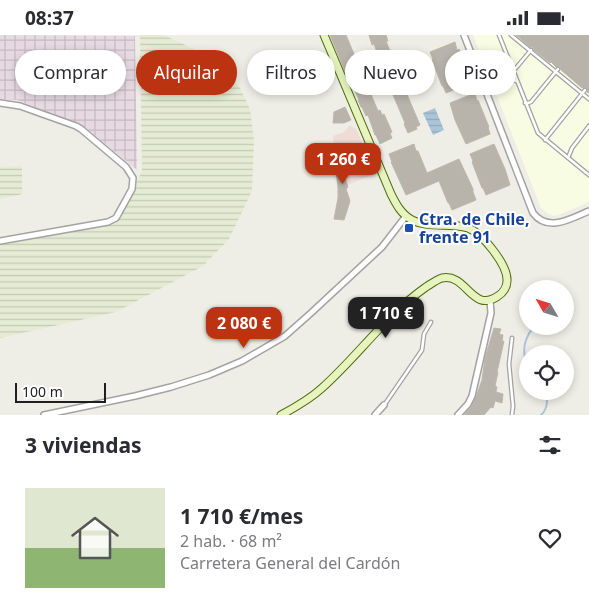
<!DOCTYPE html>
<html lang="es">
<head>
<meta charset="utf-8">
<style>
  :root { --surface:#fff; --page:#f7f7f7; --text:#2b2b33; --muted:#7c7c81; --line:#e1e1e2; --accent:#bc3312 }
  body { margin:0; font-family:"Noto Sans",sans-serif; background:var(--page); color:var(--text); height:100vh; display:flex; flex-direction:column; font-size:19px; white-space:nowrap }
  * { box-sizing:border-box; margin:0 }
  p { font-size:16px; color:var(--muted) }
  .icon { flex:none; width:28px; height:28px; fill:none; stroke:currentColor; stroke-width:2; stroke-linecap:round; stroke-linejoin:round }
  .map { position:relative; height:380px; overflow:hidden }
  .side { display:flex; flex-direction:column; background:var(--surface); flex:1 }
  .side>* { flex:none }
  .banner { position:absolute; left:15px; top:15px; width:560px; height:45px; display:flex; gap:10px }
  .needle { width:32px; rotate:309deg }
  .buttons { position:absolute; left:519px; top:245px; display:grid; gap:10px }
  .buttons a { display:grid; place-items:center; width:55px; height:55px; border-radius:50%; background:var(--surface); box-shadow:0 2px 8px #0003; font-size:25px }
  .scale { position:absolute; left:15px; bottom:12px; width:91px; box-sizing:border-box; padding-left:5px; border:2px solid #1f1f1f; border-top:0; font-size:14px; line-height:18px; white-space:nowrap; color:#1f1f1f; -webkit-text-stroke:4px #fff; paint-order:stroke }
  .price { position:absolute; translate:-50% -42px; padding:0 11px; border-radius:10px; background:var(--accent); color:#fff; font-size:16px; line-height:32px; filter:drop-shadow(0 1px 2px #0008) }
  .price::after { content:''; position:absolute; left:50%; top:30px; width:15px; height:11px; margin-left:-8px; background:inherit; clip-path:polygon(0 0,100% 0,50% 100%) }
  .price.current { background:#222; color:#fff }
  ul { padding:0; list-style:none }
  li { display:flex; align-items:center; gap:15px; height:125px; padding:0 25px }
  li+li { border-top:1px solid var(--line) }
  li span { display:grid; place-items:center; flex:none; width:140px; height:100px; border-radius:0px; color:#555 }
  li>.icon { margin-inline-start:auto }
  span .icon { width:60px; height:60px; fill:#fffc; stroke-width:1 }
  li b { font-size:21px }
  h2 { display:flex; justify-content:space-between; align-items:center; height:60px; padding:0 25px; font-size:21px }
  .pill { padding:0 18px; border-radius:22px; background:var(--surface); box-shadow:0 2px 8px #0003; font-size:18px; line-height:45px }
  .pill.current { background:var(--accent); color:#fff }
  .status { display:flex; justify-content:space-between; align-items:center; height:35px; padding:0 25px; background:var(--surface); direction:ltr }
  .status svg { height:14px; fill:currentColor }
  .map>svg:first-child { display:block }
  .commercial { fill:#eedcd7 }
  .industrial { fill:url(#industrial-grid) }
  .education { fill:#f7fce2 }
  .farmland { fill:url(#farmland-rules) }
  .water { fill:url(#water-rules) }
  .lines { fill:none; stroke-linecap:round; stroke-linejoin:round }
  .stream { stroke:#aac5d8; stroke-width:2 }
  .building { fill:#b8b4ac; stroke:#bfb7aa }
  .lane-casing { stroke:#a3a3a3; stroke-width:5 }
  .street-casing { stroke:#a3a3a3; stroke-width:8 }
  .secondary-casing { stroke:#516d0f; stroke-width:9 }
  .lane { stroke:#fff; stroke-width:2.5 }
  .street { stroke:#fff; stroke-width:5 }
  .secondary { stroke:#e7f4bf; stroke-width:7 }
  .transit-dot { fill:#1a4fb4; stroke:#fff; stroke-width:2 }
  .labels { text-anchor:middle; stroke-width:4; stroke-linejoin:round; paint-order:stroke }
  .transit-label { font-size:16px; font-weight:bold; fill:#164399; stroke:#fff; text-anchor:start }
</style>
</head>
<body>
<div class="status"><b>08:37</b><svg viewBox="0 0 49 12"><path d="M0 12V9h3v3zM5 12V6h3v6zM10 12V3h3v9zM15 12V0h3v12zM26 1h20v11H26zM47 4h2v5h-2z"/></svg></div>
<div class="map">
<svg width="589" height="380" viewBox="0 0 589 380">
  <defs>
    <pattern id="industrial-grid" width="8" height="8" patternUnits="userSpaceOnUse" patternTransform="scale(1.25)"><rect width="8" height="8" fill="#e7d9e2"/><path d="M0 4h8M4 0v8" fill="none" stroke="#c6bac1"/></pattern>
    <pattern id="farmland-rules" width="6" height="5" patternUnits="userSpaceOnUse" patternTransform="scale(1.25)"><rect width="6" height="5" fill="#e5ecd3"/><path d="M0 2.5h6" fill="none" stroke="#c4cab5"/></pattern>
    <pattern id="water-rules" width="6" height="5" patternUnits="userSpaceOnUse" patternTransform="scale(1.25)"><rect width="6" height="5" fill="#aac5d8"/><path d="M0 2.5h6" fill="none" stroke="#92a9b9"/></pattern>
  </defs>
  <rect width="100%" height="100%" fill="#efeee6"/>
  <!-- commercial -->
  <path class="commercial" d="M350,90L356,94L372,130L374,139L338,154L333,101L344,97Z"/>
  <!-- industrial -->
  <path class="industrial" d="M0,0L135,1L137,135L85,92L17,65L0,64Z"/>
  <!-- education -->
  <path class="education" d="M473,0H589V167L561,179L554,181L548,179L541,173Z"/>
  <!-- farmland -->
  <path class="farmland" d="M140,0H164L213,23L240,53L250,74L254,105L252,156L229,204L203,231L116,277L0,303V209L23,204L113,189L119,185L142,136Z
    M22,131V159L0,164V132Z"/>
  <!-- water -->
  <path class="water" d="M435,73L444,95L433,100L423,78Z"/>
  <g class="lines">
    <!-- stream -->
    <path class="stream" d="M528,331C521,317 524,302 535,291
      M541,380C548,374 548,364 545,356"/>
  </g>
  <!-- building -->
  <path class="building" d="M330,0H346L378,76L380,75L382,80L384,79L392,97L390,98L392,103L380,109L376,100H375L368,80L366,81L362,72H361L358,65H359L353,51L351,48L350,49Z
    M369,0H386L388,6H386L390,16L392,15L398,33L397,34L399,38L387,43L383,34H381L378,20L374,9L372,10Z
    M516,0H589V58L587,57V53L585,52L582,53L561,35L560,31L556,32L551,27L550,28L534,15L533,12H530Z
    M455,7L457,15L459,14L469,41H468L471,48L446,58L443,51H442L432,25L433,24L430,17Z
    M403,50L420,90L416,92L417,94L408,98L404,89L405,88L391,55Z
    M475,58L477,66L478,65L489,92H488L490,99L466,109L455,85L450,68Z
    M345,72L351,85L344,88H333L334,77Z
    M414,109L416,116H418L427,138L459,124L473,154V157L476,165L452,175L449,168H448L439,146L406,160L391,127H392L389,119Z
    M494,109L505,134L510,150L486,160L483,153H482L472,127L473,126L470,119Z
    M352,118L358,132L343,138L348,152L346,154L350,166L344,185L334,184L338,163V153L335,126L340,125L339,124Z
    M494,293L501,294L499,299L503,300L502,306H504L497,337H498L495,351L497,352L496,357L503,359L502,368L495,366L493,373L491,372L484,380H464L471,372L476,362L482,345L485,323Z"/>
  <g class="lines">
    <!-- lane casing -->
    <g class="lane-casing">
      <path id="lane" d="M499,0L538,98L589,140
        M511,0L589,64
        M510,29L506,34V40L510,44L516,46
        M512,35L516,33L531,15
        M525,68H528L531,67L558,34
        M545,105L585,55
        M568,123L572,113L589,91
        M385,369L422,315L424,299L431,287
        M512,380L513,371L509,329L512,303"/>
    </g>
    <!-- street casing -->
    <g class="street-casing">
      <path id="street" d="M464,0L533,178C548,198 572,183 589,176
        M0,68L20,71L76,91L81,94L126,132L133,143L132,154L116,183L108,187L0,206
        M44,380L135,361L171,352L209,340L242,326L285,301L311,278L382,212L406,181
        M375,380L384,370
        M458,380L468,369L472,361L491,278L490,265"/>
    </g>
    <!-- secondary casing -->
    <g class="secondary-casing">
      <path id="secondary" d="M281,380C296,372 310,364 322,353C358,321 386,280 426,252C431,249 436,245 442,243C467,238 472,279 498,261C503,258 507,252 507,246C508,230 482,198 468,193C450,187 429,194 412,185C401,179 396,169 391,159L324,0"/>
    </g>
    <!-- lane -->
    <use href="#lane" class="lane"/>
    <!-- street -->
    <use href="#street" class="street"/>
    <!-- secondary -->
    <use href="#secondary" class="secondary"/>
  </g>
  <!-- markers -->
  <rect class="transit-dot" x="404" y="188" width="10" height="10" rx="2.5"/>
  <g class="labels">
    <!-- transit labels -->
    <g class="transit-label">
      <text x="419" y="190">Ctra. de Chile,<tspan x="419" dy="18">frente 91</tspan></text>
    </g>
  </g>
</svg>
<div class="buttons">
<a><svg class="needle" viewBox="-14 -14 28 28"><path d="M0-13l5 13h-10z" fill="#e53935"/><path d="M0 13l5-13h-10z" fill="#7c7c81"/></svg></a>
<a><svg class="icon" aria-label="locate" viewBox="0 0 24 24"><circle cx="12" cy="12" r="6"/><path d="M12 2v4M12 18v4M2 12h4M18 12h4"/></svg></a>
</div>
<div class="scale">100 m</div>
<b class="price" style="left:343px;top:150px">1 260 €</b>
<b class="price current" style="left:386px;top:304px">1 710 €</b>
<b class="price" style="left:244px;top:314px">2 080 €</b>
<div class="banner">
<a class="pill">Comprar</a>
<a class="pill current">Alquilar</a>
<a class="pill">Filtros</a>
<a class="pill">Nuevo</a>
<a class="pill">Piso</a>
</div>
</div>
<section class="side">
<h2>3 viviendas<svg class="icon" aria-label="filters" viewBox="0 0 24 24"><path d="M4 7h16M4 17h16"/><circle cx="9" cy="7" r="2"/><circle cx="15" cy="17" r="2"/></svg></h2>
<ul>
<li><span style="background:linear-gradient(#dfe7d0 60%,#8fb573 0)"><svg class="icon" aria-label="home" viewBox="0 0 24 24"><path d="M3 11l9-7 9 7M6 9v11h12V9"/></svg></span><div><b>1 710 €/mes</b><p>2 hab. · 68 m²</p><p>Carretera General del Cardón</p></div><svg class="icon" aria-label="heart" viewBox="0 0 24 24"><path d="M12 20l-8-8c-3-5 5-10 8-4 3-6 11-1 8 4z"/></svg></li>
</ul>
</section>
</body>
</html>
